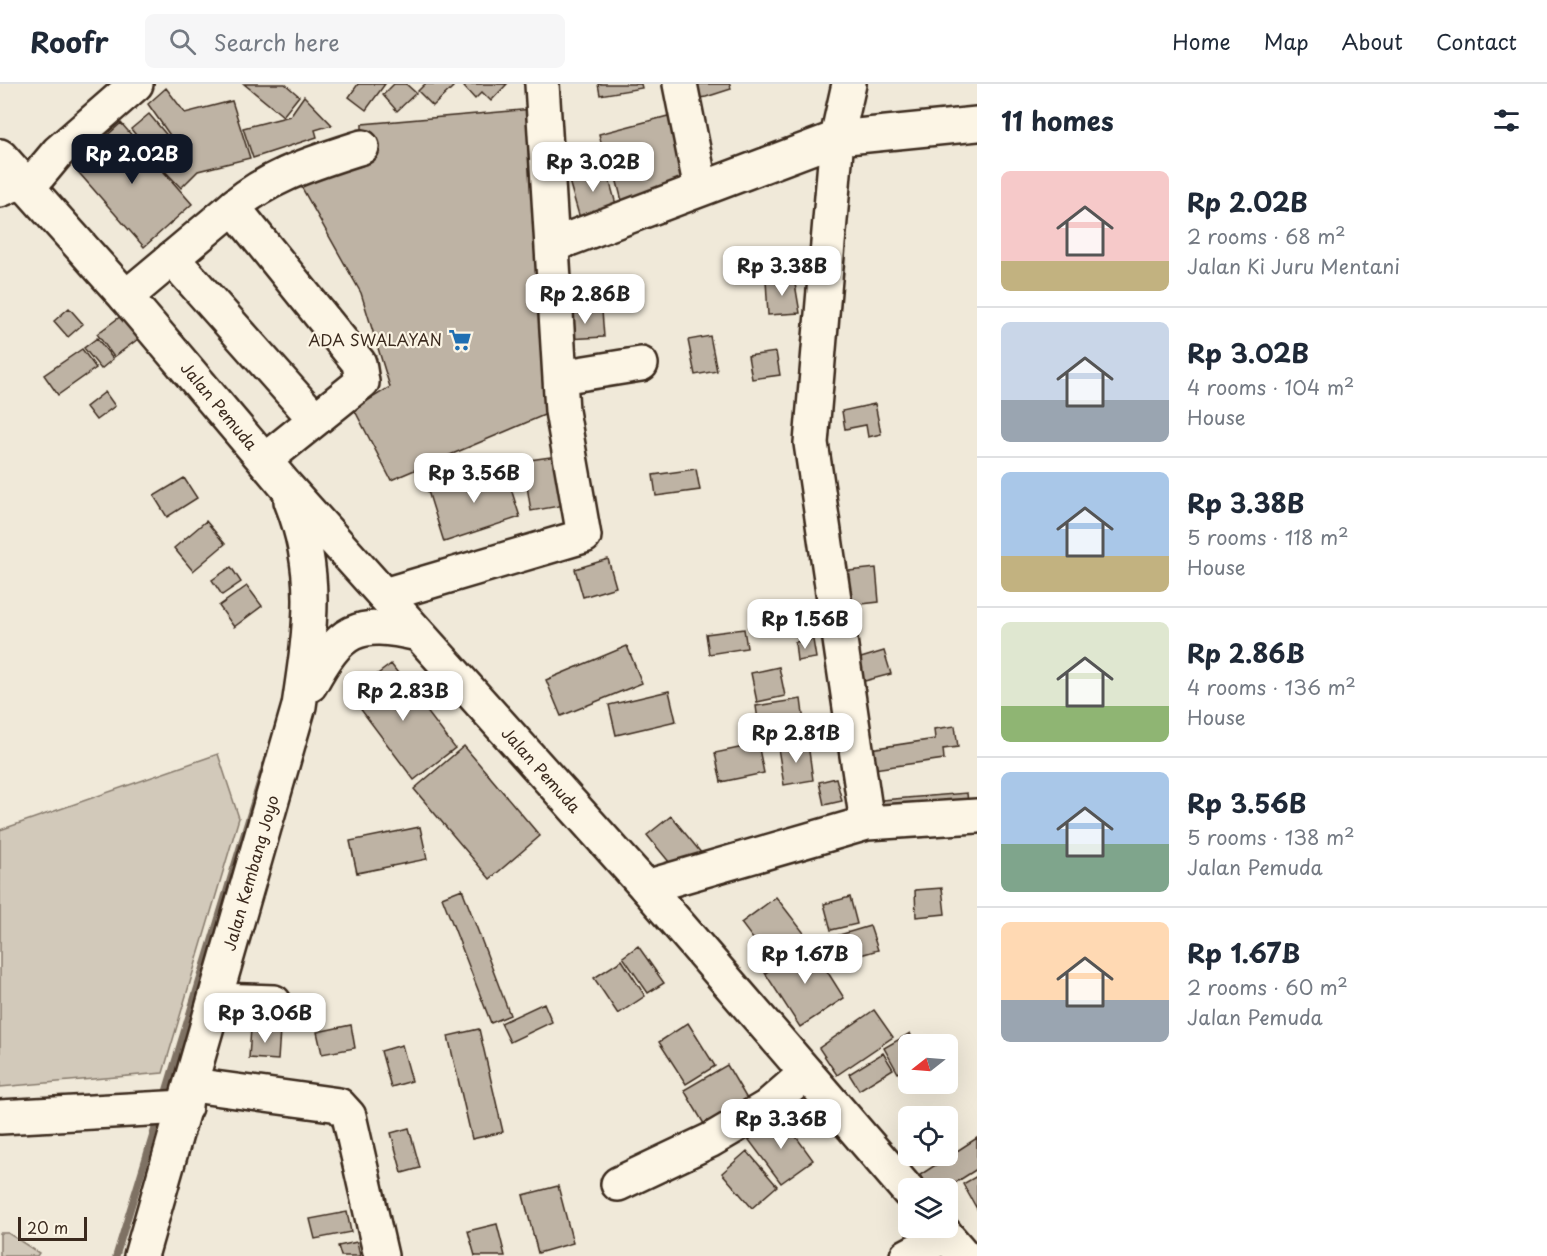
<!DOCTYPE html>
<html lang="en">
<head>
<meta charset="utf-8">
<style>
  :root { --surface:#fff; --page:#f6f6f7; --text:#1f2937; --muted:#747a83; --line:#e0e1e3; --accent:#111827 }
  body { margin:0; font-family:"Playpen Sans",sans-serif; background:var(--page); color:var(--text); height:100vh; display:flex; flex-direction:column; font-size:22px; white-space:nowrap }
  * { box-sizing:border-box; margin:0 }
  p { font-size:20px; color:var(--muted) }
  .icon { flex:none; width:33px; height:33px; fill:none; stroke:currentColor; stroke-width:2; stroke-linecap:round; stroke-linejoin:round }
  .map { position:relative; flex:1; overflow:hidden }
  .details { display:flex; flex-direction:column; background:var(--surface); width:570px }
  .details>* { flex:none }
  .needle { width:39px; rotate:253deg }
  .tools { position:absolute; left:898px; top:950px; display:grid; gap:12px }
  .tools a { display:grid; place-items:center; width:60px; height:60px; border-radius:9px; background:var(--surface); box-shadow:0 6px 24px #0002; font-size:30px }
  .scale { position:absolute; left:18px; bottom:15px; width:69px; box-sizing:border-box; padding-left:6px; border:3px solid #3b2a1e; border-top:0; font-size:16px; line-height:21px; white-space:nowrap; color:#3b2a1e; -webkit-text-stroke:4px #fcf5e5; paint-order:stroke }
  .price { position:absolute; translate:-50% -51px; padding:0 14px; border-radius:12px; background:#fff; color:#222; font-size:20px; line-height:39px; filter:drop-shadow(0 2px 3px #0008) }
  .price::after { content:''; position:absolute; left:50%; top:36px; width:18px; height:14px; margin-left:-9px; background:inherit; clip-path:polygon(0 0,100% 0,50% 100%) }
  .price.active { background:var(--accent); color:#fff }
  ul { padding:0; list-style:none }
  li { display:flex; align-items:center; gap:18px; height:150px; padding:0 24px }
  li+li { border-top:2px solid var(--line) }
  li span { display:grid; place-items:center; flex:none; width:168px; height:120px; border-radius:9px; color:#555 }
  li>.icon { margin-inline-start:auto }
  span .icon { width:72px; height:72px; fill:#fffc; stroke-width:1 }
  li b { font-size:26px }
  h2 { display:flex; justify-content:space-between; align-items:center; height:72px; padding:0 24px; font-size:26px }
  header { display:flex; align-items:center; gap:36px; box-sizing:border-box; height:84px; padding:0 30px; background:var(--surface); border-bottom:2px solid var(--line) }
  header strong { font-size:28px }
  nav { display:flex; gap:33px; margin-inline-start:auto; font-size:21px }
  .search { width:420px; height:54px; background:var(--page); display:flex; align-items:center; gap:15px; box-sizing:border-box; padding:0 21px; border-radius:9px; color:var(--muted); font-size:22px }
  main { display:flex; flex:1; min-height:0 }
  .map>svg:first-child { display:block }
  .green { fill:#d2c9ba; stroke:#867a6c; stroke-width:1.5 }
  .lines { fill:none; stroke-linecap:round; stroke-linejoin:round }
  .stream { stroke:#7e7163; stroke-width:7 }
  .building { fill:#beb3a4; stroke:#3b2a1e; stroke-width:1.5 }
  .minor-casing { stroke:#3b2a1e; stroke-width:38 }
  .major-casing { stroke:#3b2a1e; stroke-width:38 }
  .minor { stroke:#fcf5e5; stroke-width:33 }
  .major { stroke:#fcf5e5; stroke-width:33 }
  .labels { text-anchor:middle; stroke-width:4.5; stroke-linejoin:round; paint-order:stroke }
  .poi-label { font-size:16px; fill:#3b2a1e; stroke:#fcf5e5; text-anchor:end }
  .street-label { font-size:16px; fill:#3b2a1e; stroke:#fcf5e5 }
</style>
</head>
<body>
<header>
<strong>Roofr</strong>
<div class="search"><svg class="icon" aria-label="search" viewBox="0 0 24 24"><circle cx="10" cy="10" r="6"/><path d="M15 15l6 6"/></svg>Search here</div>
<nav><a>Home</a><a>Map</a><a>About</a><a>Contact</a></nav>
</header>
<main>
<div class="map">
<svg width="977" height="1172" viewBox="0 0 977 1172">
  <rect width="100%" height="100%" fill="#f0e9d9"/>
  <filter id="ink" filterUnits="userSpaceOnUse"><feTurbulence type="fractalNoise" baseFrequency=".0167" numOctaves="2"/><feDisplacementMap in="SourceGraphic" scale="12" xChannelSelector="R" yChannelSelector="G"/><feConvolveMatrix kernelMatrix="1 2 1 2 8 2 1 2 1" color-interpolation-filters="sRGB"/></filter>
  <g filter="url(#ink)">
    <!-- green -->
    <path class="green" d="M218,670L239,734L163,989L0,1003V746Z
      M0,1149H8L39,1169L37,1172H0Z"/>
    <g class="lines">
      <!-- stream -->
      <path class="stream" d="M164,1014L265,681
        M116,1172L158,1034"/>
    </g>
    <!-- building -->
    <path class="building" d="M244,0H285L299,12L283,32Z
      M358,0H385L366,26L349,13Z
      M394,0H406L416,9L397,27L383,11Z
      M425,0H450L453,3L433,22L418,7Z
      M466,0H507L491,17L482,8L475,15L464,3Z
      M598,0H641L642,4L600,11Z
      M682,0H730L731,5L706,13L685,16Z
      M166,4L185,29L232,17L250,74L198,87L181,104L163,85L181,67L148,20Z
      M304,12L332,41L315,46L317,53L253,74L243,44L290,32Z
      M533,25L549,329L391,396L354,325L390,303L361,209L297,95L362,82V40Z
      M149,30L180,67L161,82L131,45Z
      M668,32L687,105L623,121L616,94L610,95L599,50Z
      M121,39L192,120L144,163L73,82Z
      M605,80L618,128L581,138L567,90Z
      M794,194L800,229L768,231L766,196Z
      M69,224L83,240L68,253L54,237Z
      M602,227L604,253L567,255L565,230Z
      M125,229L142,252L114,273L97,250Z
      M710,252L717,287L695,291L688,256Z
      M97,254L113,275L101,285L84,264Z
      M82,265L96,284L58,311L44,291Z
      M776,268L780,291L752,295L748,272Z
      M105,308L115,322L96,336L86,323Z
      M875,320L881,350L868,353L866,341L845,345L842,327Z
      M557,372L565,421L531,427L523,377Z
      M504,383L520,433L444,458L428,407Z
      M696,385L700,406L656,412L653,391Z
      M184,394L197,414L167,433L154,412Z
      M206,437L225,460L193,487L174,464Z
      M608,475L616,503L583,513L575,485Z
      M231,483L241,498L222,511L212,496Z
      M876,484L879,518L844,522L840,488Z
      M247,502L262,522L234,543L219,522Z
      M744,545L747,564L709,570L706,550Z
      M813,556L816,574L797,577L795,558Z
      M627,562L642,599L561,632L546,596Z
      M884,567L891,590L857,599L851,577Z
      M391,580L455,664L414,696L350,611Z
      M779,583L785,612L757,618L751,589Z
      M669,607L676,637L616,651L609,621Z
      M801,615L806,653L761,659L756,622Z
      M955,642L958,663L943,665L944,675L860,687L857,667L935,655L934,645Z
      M758,660L764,689L721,698L715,669Z
      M808,660L813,696L784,701L778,664Z
      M464,662L540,752L490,795L414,705Z
      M836,694L842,717L824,721L819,698Z
      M967,709L969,729L884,736L882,716Z
      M671,732L702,770L679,790L647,751Z
      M420,743L427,775L357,789L350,757Z
      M942,804L945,830L916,833L915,806Z
      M462,805L510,931L491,939L442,813Z
      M776,813L807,853L772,880L741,839Z
      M850,813L857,840L831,846L824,820Z
      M870,842L878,866L843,876L836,852Z
      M810,860L844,914L800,943L765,889Z
      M638,862L664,899L648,909L623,873Z
      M622,876L645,912L618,930L594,894Z
      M241,914L298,917L297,941L240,938Z
      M544,919L552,938L510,958L501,939Z
      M874,926L893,953L837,991L819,964Z
      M688,939L715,982L686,1000L659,958Z
      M351,941L355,964L322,970L317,948Z
      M251,944L280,946L278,976L249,974Z
      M479,945L503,1048L472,1055L448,952Z
      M910,949L915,960H909V982L898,989L884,964Z
      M402,961L412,997L391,1003L381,967Z
      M883,969L893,985L859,1006L849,990Z
      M727,981L750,1020L707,1045L684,1006Z
      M781,1032L813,1076L781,1099L749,1056Z
      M409,1044L420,1084L402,1089L391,1049Z
      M977,1054V1085L947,1104H928L920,1091Z
      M747,1067L777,1102L752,1124L722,1089Z
      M977,1092V1125L963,1100Z
      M558,1102L573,1159L538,1169L523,1111Z
      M347,1128L351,1148L315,1155L310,1135Z
      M497,1140L505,1172H475L468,1147Z
      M357,1158L360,1172H341L338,1162Z"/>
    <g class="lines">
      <!-- minor casing -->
      <g class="minor-casing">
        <path id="minor" d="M680,0L701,105
          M0,106L22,97
          M225,130C264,93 312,79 362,63
          M553,161L837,54L977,40
          M172,174L315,335
          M126,213L225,130L238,129L359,279L362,298L265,376
          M560,293L641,280
          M384,511L584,452L562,327L542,0
          M867,739L977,732
          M646,803L867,739L811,359L837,54L849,0
          M215,916L274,918
          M192,1001L339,1021L349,1032L381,1172
          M0,1033L185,1023
          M618,1100L711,1056L767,1023L806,989
          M907,1172L946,1151"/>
      </g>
      <!-- major casing -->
      <g class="major-casing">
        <path id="major" d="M0,72L126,213L285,401L646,803L909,1108
          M28,104L58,68L136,0
          M310,601C340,546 356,535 418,550
          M939,1143L964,1172
          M141,1172L299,622C310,547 320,490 291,417"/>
      </g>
      <!-- minor -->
      <use href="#minor" class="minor"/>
      <!-- major -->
      <use href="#major" class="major"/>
    </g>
  </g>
  <!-- icons -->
  <defs>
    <g id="supermarket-bare" transform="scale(1.8)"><path d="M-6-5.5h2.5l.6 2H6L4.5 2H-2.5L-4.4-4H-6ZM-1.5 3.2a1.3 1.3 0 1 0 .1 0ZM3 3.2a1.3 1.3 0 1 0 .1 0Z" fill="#1f6fb2" stroke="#fcf5e5" stroke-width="2.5" paint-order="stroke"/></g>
  </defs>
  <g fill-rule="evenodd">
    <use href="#supermarket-bare" x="460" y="256"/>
  </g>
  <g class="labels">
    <!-- poi labels -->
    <g class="poi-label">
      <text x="442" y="262">ADA SWALAYAN</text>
    </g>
    <!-- street labels -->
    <g class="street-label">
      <text transform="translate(219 322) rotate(50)" y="6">Jalan Pemuda</text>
      <text transform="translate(541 686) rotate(48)" y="6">Jalan Pemuda</text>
      <text transform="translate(251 789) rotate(-74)" y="6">Jalan Kembang Joyo</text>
    </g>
  </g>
</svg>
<div class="tools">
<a><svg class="needle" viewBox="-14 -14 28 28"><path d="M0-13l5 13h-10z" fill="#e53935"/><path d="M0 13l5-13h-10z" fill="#747a83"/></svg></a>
<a><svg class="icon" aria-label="locate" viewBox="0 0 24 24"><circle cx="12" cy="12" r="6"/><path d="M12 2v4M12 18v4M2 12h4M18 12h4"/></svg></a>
<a><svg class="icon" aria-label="layers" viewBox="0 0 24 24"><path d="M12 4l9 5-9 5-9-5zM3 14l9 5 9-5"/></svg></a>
</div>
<div class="scale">20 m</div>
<b class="price active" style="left:132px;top:101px">Rp 2.02B</b>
<b class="price" style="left:593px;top:109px">Rp 3.02B</b>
<b class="price" style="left:782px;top:213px">Rp 3.38B</b>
<b class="price" style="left:585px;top:241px">Rp 2.86B</b>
<b class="price" style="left:474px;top:420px">Rp 3.56B</b>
<b class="price" style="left:805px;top:566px">Rp 1.56B</b>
<b class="price" style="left:403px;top:638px">Rp 2.83B</b>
<b class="price" style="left:796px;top:680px">Rp 2.81B</b>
<b class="price" style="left:805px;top:901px">Rp 1.67B</b>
<b class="price" style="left:265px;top:960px">Rp 3.06B</b>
<b class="price" style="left:781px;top:1066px">Rp 3.36B</b>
</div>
<section class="details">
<h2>11 homes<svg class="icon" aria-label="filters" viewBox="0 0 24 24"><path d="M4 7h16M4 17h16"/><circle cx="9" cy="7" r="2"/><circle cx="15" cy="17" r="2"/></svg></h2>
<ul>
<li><span style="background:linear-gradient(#f6c9c9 75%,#c2b280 0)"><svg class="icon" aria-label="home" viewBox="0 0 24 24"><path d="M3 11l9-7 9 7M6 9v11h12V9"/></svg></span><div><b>Rp 2.02B</b><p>2 rooms · 68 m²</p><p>Jalan Ki Juru Mentani</p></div></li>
<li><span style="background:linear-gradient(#c9d6e8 65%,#9aa5b1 0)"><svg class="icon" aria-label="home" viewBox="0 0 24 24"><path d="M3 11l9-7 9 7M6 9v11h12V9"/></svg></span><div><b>Rp 3.02B</b><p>4 rooms · 104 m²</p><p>House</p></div></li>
<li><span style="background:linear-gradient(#a9c7e8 70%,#c2b280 0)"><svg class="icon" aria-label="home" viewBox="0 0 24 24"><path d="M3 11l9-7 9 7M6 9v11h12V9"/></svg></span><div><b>Rp 3.38B</b><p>5 rooms · 118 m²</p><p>House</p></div></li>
<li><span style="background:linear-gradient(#dfe7d0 70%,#8fb573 0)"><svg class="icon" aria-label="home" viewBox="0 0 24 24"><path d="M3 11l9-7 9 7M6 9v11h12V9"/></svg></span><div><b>Rp 2.86B</b><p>4 rooms · 136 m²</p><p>House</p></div></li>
<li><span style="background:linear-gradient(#a9c7e8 60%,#7fa58c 0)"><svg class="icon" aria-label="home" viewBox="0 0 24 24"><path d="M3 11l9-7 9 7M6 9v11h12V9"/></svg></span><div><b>Rp 3.56B</b><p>5 rooms · 138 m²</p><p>Jalan Pemuda</p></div></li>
<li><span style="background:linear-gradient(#ffd9b3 65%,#9aa5b1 0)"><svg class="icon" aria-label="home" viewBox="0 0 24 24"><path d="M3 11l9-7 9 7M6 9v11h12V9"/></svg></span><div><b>Rp 1.67B</b><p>2 rooms · 60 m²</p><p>Jalan Pemuda</p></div></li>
</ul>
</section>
</main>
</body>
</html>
